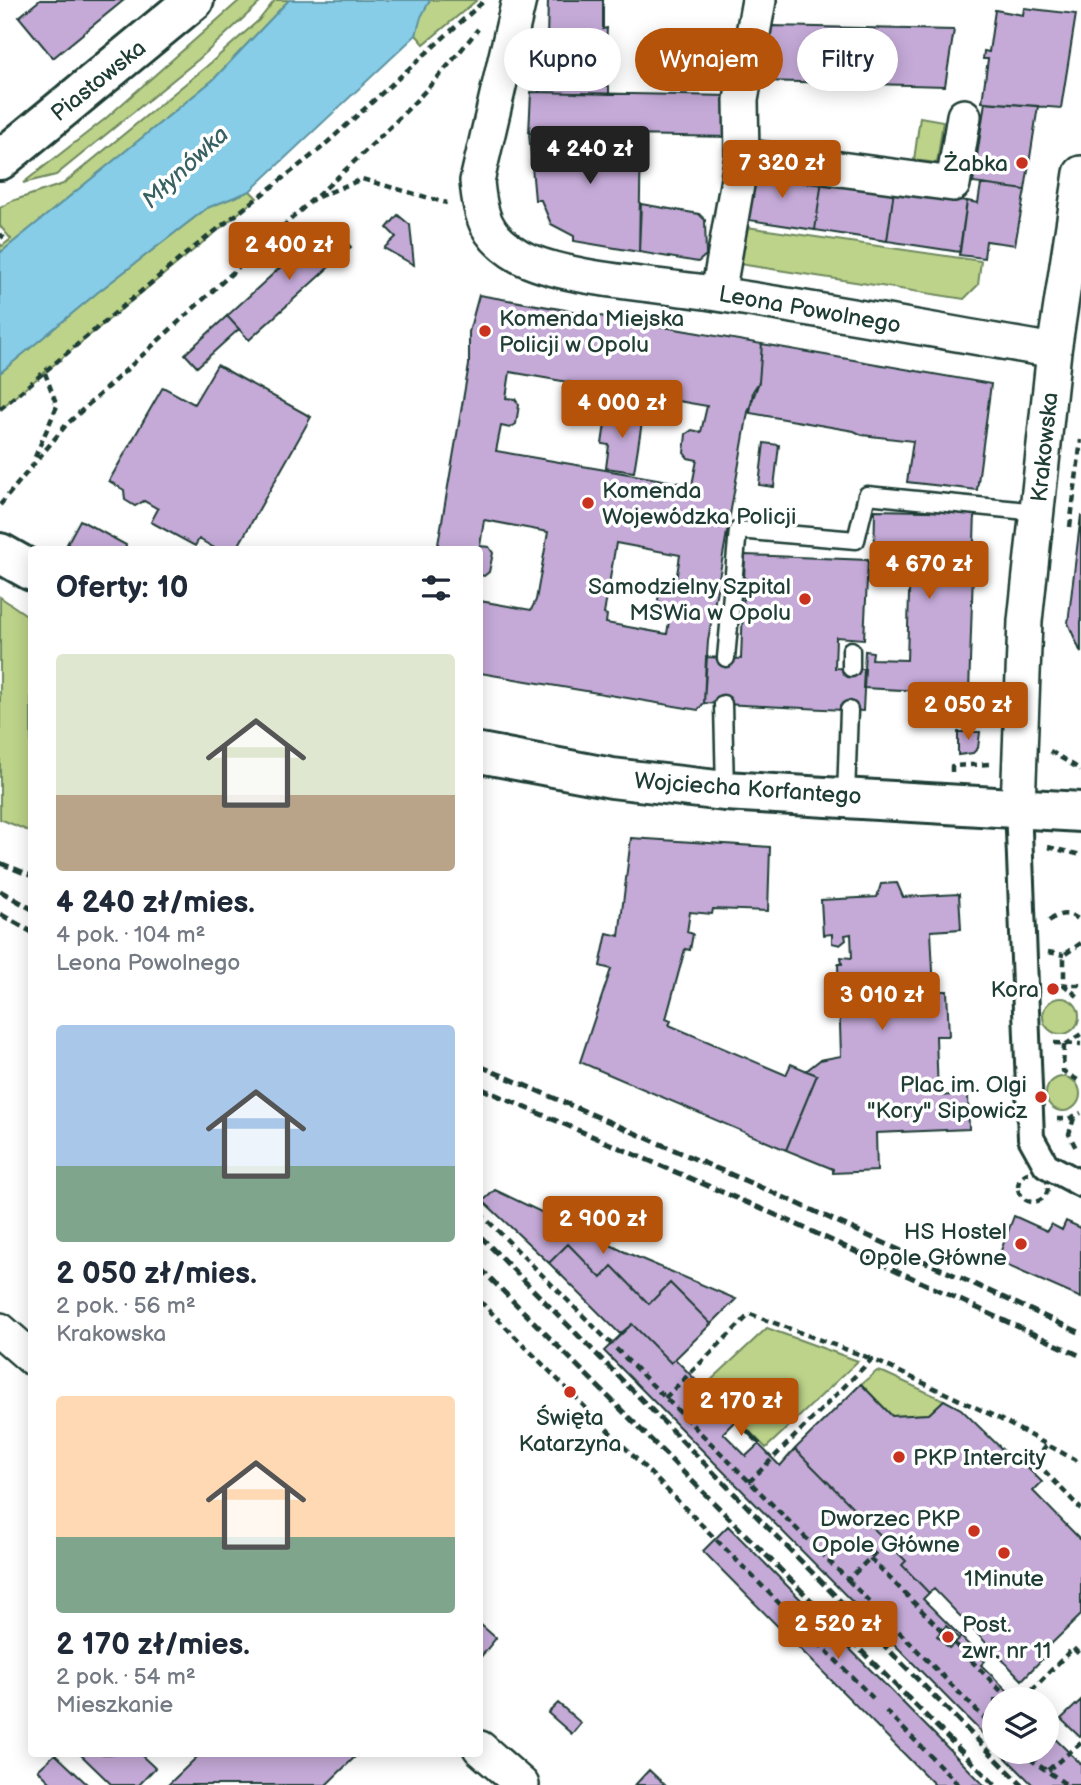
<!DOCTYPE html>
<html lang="pl">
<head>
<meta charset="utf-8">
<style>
  :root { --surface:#fff; --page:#f2f2f3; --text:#1f2937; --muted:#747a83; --accent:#b45309 }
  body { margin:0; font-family:"Balsamiq Sans",sans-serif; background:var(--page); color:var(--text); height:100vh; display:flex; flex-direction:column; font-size:26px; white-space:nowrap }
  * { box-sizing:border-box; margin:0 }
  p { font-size:23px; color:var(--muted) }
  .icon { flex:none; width:38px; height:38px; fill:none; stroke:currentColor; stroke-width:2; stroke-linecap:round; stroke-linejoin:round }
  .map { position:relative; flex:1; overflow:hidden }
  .side { position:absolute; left:28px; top:546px; width:455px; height:1211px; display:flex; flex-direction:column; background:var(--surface); border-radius:7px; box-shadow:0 4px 18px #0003 }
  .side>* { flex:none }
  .hud { position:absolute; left:504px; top:28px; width:471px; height:63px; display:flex; gap:14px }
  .tools { position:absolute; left:982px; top:1687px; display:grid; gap:14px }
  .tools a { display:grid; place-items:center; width:77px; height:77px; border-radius:50%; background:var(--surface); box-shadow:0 4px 18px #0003; font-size:35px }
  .price { position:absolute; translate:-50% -60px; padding:0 16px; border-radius:7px; background:var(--accent); color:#fff; font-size:23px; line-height:46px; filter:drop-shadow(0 2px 4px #0008) }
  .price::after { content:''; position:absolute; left:50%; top:42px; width:21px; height:16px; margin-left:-10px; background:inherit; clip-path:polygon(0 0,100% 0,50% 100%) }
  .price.current { background:#222; color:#fff }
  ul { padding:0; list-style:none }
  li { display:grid; align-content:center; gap:14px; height:371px; padding:0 28px }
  li span { display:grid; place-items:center; height:217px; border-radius:7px; color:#555 }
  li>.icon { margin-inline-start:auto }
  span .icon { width:126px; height:126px; fill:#fffc; stroke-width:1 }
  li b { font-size:30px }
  h2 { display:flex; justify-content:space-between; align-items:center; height:84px; padding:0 28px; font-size:30px }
  .pill { padding:0 24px; border-radius:32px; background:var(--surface); box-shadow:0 4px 18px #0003; font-size:24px; line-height:63px }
  .pill.current { background:var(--accent); color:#fff }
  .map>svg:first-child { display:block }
  .green { fill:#bcd389; stroke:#6e885e; stroke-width:2 }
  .water { fill:#87cde8; stroke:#5d93a0; stroke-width:2 }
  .building { fill:#c5aad8; stroke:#1f3d34; stroke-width:2; fill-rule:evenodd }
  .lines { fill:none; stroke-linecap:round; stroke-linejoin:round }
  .service-casing { stroke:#1f3d34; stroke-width:21 }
  .pedestrian-casing { stroke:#1f3d34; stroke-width:30 }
  .minor-casing { stroke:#1f3d34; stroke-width:38 }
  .tertiary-casing { stroke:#1f3d34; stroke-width:44 }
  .path { stroke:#1f3d34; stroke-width:4.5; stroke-dasharray:7 5; stroke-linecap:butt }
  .service { stroke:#fff; stroke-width:16 }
  .pedestrian { stroke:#fff; stroke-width:24 }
  .minor { stroke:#fff; stroke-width:33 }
  .tertiary { stroke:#fff; stroke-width:38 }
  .rail { stroke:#1f3d34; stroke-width:5; stroke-dasharray:10 5; stroke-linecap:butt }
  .poi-dot { fill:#c8321e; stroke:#fff; stroke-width:2.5 }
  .labels { text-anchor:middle; stroke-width:7; stroke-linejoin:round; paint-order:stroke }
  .street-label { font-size:23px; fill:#1f3d34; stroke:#fff }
  .poi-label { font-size:23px; fill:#1f3d34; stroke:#fff; text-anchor:end }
  .water-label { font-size:24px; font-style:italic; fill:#396161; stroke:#fff }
</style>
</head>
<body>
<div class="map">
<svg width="1081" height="1785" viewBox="0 0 1081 1785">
  <rect width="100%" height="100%" fill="#fff"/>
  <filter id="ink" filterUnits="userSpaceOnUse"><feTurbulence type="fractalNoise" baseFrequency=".0143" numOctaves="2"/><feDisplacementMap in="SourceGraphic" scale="14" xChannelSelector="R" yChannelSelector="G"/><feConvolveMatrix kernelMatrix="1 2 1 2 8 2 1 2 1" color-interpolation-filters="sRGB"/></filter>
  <g filter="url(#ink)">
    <!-- green -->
    <path class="green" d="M240,0H263L199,59L56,175L23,183L105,119Z
      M275,0H289L213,80L0,253V244L2,246L11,239L0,226V208L12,201L63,184L207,66L259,20Z
      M430,0H477L424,44L416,35L420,17Z
      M920,117L943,121L937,163L914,160Z
      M250,191L257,198L0,409V373L98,292L207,208Z
      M740,226L981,261L978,285L964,299L739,264Z
      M0,597L31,618V832L0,819Z
      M1043 1016a18 18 0 1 1 36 0a18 18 0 1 1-36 0Z
      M1046 1094a17 17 0 1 1 34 0a17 17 0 1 1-34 0Z
      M767,1328L858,1361L766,1448L711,1392L709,1382Z
      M877,1371L885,1373L944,1400L929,1414L892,1416L861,1384Z"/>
    <!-- water -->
    <path class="water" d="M289,0H430L421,17L416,35L250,191L207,208L98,292L0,373V253L213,80Z"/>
    <!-- building -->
    <path class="building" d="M40,0H124L53,58L19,17Z
      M548,0H603V29L607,28L606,44L602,43V85L609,86V94L539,92L540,40H547Z
      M1024,8L1076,14L1061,108L982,102L988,59H983L984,51L989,52L995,10L1023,15Z
      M771,26L954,30L945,86L763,81Z
      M531,92L730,96L729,137L529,133Z
      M985,102L1038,106L1025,190L973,183Z
      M529,133L641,136L639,252L574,241V236L551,224L541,200H535Z
      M750,169L822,180L815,230L743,219Z
      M822,180L894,190L887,241L815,230Z
      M981,184L1025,190L1015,245L986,241L984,258L959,255L967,201L978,203Z
      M894,190L967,201L960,252L887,241Z
      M641,204L699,214L705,220L706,255L698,262L639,252Z
      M398,215L410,225L414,265L384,248L396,237L387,228Z
      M328,224L351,247L249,340L227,316Z
      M479,295L762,344L759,382L748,412L708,641L704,703L698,710L480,673V601L531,610L536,600L548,532L484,520L480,546L489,547L493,553L489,572L484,576L480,575V550H437L469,365V332ZM510,372L707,406L701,432L692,430L686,434L684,453L688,458L697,460L692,485L496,451L501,426L510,428L516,424L519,405L515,399L506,398ZM616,543L680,555L676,581L666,579L661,582L658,600L662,606L671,608L667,634L606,623L607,615L604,614Z
      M227,316L239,329L197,367L185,354Z
      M762,344L991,384L977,490L907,482L913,441L862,435L854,431L750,413L753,391L759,382Z
      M217,365L311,417L236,550H218L199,539L195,546L151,522L158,509L144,501L135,506L125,500L124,490L109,481L163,387L194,404Z
      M607,410L643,416L634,472L606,468L609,445L602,444Z
      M764,443L779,445L774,487L759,485Z
      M875,510L975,512L969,692L943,691L942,703L921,702L922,691L863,688L865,651L873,652L872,659L907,660L910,561L874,560Z
      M1081,515V653L1068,623Z
      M80,520L126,545L125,550H79L67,544Z
      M745,555L868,560L864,639L836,637L835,668L865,669L863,711L704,703L706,657L741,659Z
      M958,732H980L978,748L973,753L958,755Z
      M631,838L770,847L768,911L713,909L712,914L690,912L687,932L693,934L690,950L685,949L666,1019L671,1021L669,1025L786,1075L791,1064L817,1075L786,1150L580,1062L611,969L600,966L607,933L619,936Z
      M897,883L903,897L959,894L961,929L931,931L934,991H947L949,1036H936L938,1096L968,1094L969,1129L876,1133L877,1171L833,1173V1169L786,1150L817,1075L806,1071L820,1060L841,1056L838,964H842L841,957L852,958L851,934L845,935L846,940L840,945L832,943V934L823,935L821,900L877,897L881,884Z
      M495,1190L625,1252L736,1299L711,1324L670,1283L649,1304L612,1266L601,1278L568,1244L549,1263L483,1201Z
      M1014,1216L1047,1231L1051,1224L1062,1230L1066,1221L1081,1228V1298L997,1261Z
      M568,1244L601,1278L612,1266L649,1304L670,1283L711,1324L671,1363L632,1324L620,1334L549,1263Z
      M632,1324L671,1363L675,1359L780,1466L795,1449L906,1561L902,1565L929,1593L923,1599L985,1661L981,1665L1016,1699H994V1745L604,1351Z
      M861,1384L892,1416L929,1414L944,1400L961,1409L1011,1458L1014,1455L1042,1482L1033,1491L1081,1540V1615L1045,1650L1048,1653L1022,1680L934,1589L929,1593L902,1565L906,1561L795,1449Z
      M737,1419L760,1443L746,1456L723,1433Z
      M728,1526L940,1740L984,1785H935L703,1551Z
      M480,1624L496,1638L480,1658Z
      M946,1626L959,1639L949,1648L937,1636Z
      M1081,1700V1736L1080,1737L1061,1719Z
      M558,1703L581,1723L572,1734L548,1713Z
      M1046,1730L1081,1764V1785H1033L1000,1752H1046Z
      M55,1754L88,1785H53L38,1770Z
      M80,1754H140L155,1768L139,1785H112Z
      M200,1754H358L326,1785H168Z
      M649,1770L665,1785H635Z"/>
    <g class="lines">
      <!-- service casing -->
      <g class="service-casing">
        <path id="service" d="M726,658L738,530L856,540L867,495L1037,512
          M851,668V650
          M723,704L725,791
          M846,796L849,710"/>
      </g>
      <!-- pedestrian casing -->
      <g class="pedestrian-casing">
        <path id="pedestrian" d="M1018,806L1031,1138L1046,1165L1081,1184"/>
      </g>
      <!-- minor casing -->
      <g class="minor-casing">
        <path id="minor" d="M519,0L477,181C480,216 486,237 519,256C562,280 665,285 717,294C830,311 942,332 1054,351
          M742,156L741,100L759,0
          M718,294L742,156L953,184L964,116
          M1018,806L1025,621L1054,351L1081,173
          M0,1330L32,1358
          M480,1748L522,1785"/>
      </g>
      <!-- tertiary casing -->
      <g class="tertiary-casing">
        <path id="tertiary" d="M0,160L194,0
          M0,553L32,571
          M480,753L612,778L725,791L1081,812"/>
      </g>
      <!-- path -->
      <path class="path" d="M317,196C374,144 431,90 478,29
        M0,234L4,238
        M0,409L187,253L319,150L485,0
        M35,457L57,406L45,373
        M0,505L66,425L313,199L362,179L447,203
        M1070,527L1081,440
        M1050,751L1081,770
        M952,772V766L989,764
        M1048,847L1081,855
        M1049,921C1059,912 1072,912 1081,922
        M1081,943L1064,955V985H1081
        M1048,952L1064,955
        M1051,989L1064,985L1081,999
        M1054,1043L1081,1044
        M1064,1045L1063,1071L1081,1082
        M1065,1045L1081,1034
        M1074,1118L1069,1134L1076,1148
        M1057,1119H1068L1081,1113
        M1018 1187a15 15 0 1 1 30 0a15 15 0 1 1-30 0Z
        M480,1213L848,1580L887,1541
        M480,1301L873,1698
        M665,1398L750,1314L872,1359
        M1035,1461L1048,1444
        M1028,1468L1035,1461L1081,1509
        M749,1482L872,1359L996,1417L1081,1463
        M870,1558L942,1631
        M848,1580L994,1728
        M954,1643L1009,1699
        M1023,1699L1073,1648L1081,1656
        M886,1711L959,1785
        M1020,1752L1067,1785
        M1048,1770L1081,1743"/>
      <!-- service -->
      <use href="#service" class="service"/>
      <!-- pedestrian -->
      <use href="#pedestrian" class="pedestrian"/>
      <!-- minor -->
      <use href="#minor" class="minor"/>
      <!-- tertiary -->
      <use href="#tertiary" class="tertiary"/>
      <!-- rail -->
      <path class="rail" d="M0,863L32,876
        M0,891L32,909
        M0,914L32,932
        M480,1066L790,1200L1081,1333
        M480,1088L785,1219L1081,1356
        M480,1236L1022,1785
        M480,1268L995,1785"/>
    </g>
  </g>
  <!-- markers -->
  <g class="poi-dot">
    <circle cx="1022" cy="163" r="7"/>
    <circle cx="485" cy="331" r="7"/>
    <circle cx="588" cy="503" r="7"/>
    <circle cx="805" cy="599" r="7"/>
    <circle cx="1053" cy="989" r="7"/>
    <circle cx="1041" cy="1097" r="7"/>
    <circle cx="1021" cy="1244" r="7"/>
    <circle cx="570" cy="1392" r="7"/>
    <circle cx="899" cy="1457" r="7"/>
    <circle cx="974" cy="1531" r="7"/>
    <circle cx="1004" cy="1553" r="7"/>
    <circle cx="948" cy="1637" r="7"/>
  </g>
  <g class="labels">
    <!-- street labels -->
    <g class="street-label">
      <text transform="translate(98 80) rotate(-39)" y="8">Piastowska</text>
      <text transform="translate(810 309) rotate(10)" y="8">Leona Powolnego</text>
      <text transform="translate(1044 447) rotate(-84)" y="8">Krakowska</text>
      <text transform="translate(748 788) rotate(4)" y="8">Wojciecha Korfantego</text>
    </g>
    <!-- poi labels -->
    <g class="poi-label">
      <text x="1008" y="171">Żabka</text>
      <text x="499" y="326" text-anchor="start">Komenda Miejska<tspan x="499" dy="26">Policji w Opolu</tspan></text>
      <text x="602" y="498" text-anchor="start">Komenda<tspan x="602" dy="26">Wojewódzka Policji</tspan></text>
      <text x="791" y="594">Samodzielny Szpital<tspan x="791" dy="26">MSWia w Opolu</tspan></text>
      <text x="1039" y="997">Kora</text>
      <text x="1027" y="1092">Plac im. Olgi<tspan x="1027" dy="26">"Kory" Sipowicz</tspan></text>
      <text x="1007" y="1239">HS Hostel<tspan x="1007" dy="26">Opole Główne</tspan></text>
      <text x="570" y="1425" text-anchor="middle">Święta<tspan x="570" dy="26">Katarzyna</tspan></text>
      <text x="913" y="1465" text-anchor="start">PKP Intercity</text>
      <text x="960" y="1526">Dworzec PKP<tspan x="960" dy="26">Opole Główne</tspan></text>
      <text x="1004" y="1586" text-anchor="middle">1Minute</text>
      <text x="962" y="1632" text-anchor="start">Post.<tspan x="962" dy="26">zwr. nr 11</tspan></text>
    </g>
    <!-- water labels -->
    <g class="water-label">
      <text transform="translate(185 167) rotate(-43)" y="8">Młynówka</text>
    </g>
  </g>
</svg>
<div class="tools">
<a><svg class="icon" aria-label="layers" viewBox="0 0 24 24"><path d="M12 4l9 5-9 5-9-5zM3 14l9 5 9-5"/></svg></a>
</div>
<b class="price current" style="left:590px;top:186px">4 240 zł</b>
<b class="price" style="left:782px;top:200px">7 320 zł</b>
<b class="price" style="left:289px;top:282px">2 400 zł</b>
<b class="price" style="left:622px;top:440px">4 000 zł</b>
<b class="price" style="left:929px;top:601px">4 670 zł</b>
<b class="price" style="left:968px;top:742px">2 050 zł</b>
<b class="price" style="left:882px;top:1032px">3 010 zł</b>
<b class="price" style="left:603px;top:1256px">2 900 zł</b>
<b class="price" style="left:741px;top:1438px">2 170 zł</b>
<b class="price" style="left:838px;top:1661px">2 520 zł</b>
<div class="hud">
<a class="pill">Kupno</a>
<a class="pill current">Wynajem</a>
<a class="pill">Filtry</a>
</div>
<section class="side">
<h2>Oferty: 10<svg class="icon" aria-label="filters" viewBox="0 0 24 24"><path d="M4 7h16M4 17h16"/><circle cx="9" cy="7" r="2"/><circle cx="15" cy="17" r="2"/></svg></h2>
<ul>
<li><span style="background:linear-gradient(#dfe7d0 65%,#b9a48a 0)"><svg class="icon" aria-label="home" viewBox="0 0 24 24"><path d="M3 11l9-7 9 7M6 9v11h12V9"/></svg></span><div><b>4 240 zł/mies.</b><p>4 pok. · 104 m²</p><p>Leona Powolnego</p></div></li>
<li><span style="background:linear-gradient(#a9c7e8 65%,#7fa58c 0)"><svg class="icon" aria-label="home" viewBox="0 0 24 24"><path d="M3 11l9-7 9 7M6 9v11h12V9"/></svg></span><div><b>2 050 zł/mies.</b><p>2 pok. · 56 m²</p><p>Krakowska</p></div></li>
<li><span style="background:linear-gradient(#ffd9b3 65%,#7fa58c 0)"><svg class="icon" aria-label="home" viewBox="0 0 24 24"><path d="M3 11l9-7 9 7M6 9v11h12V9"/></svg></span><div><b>2 170 zł/mies.</b><p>2 pok. · 54 m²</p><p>Mieszkanie</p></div></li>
</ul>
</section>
</div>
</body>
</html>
